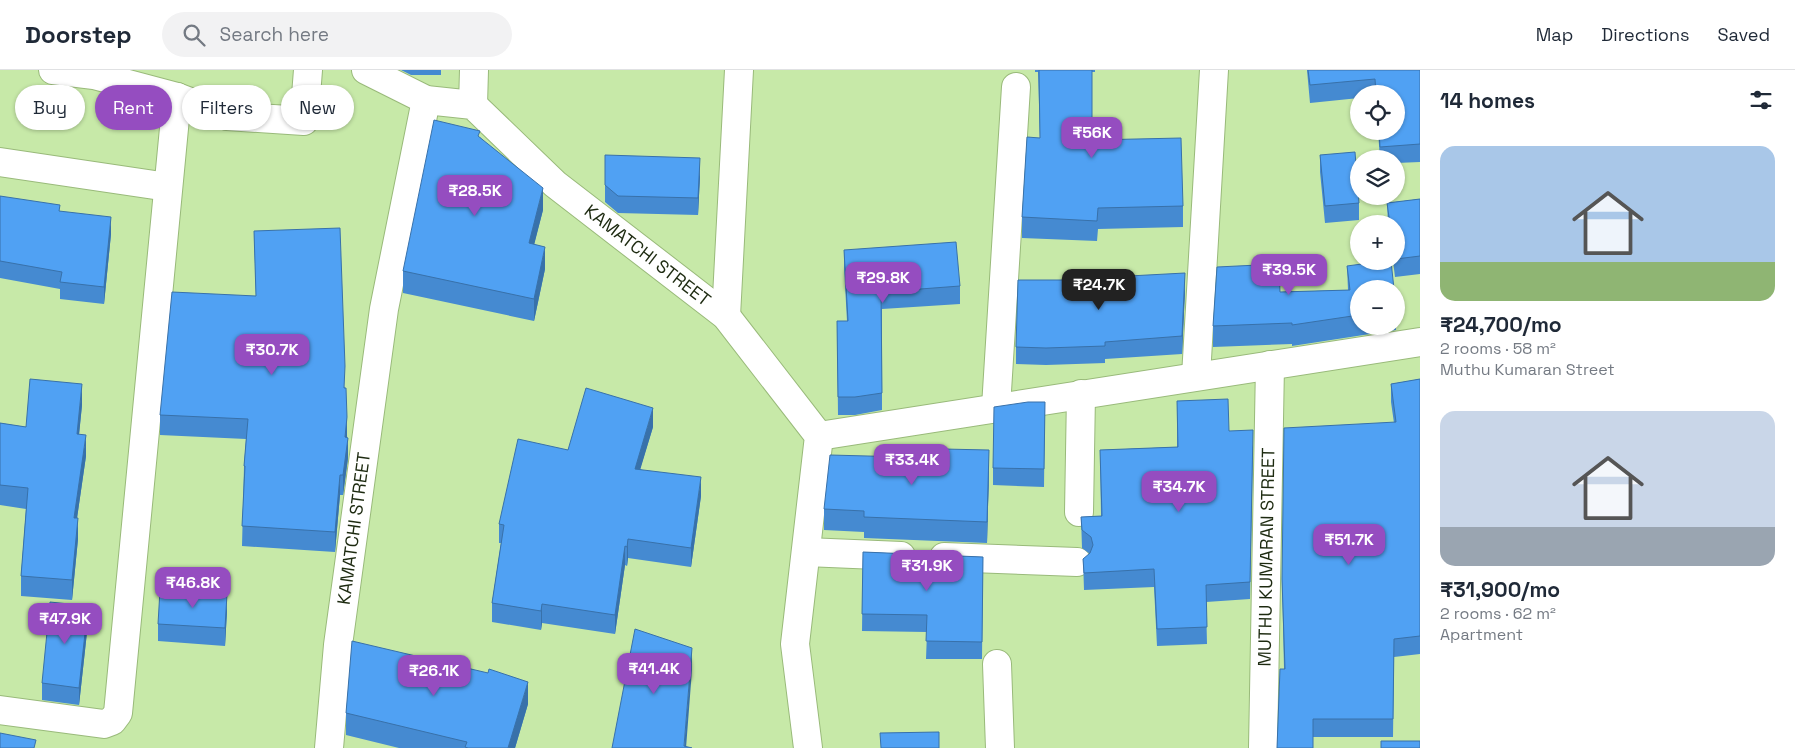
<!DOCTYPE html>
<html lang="en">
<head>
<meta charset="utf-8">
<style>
  :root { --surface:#fff; --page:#f2f2f3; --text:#1f2937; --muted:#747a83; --line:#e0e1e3; --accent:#954dc0 }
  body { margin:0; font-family:"Space Grotesk",sans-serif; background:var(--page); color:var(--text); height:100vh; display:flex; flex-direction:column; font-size:19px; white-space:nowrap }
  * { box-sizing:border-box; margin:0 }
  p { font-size:16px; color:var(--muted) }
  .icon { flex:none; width:28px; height:28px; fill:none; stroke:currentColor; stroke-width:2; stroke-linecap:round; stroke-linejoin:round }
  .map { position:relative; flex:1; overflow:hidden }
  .side { display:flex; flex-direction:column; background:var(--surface); width:375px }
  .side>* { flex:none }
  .top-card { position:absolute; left:15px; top:15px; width:475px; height:45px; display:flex; gap:10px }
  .controls { position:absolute; left:1350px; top:15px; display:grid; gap:10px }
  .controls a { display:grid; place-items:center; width:55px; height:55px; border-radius:50%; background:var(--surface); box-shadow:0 1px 4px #0004; font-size:25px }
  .price { position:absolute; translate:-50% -42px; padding:0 11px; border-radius:10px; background:var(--accent); color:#fff; font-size:16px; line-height:32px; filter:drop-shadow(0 1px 2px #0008) }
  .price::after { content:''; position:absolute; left:50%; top:30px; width:15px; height:11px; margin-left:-8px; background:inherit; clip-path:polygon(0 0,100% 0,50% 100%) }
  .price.active { background:#222; color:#fff }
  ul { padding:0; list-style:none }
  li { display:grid; align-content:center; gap:10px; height:265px; padding:0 20px }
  li span { display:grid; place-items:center; height:155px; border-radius:15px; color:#555 }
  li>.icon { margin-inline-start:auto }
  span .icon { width:90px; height:90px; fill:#fffc; stroke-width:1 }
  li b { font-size:21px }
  h2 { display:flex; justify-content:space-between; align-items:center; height:60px; padding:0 20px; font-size:21px }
  .pill { padding:0 18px; border-radius:22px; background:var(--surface); box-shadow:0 1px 4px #0004; font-size:18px; line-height:45px }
  .pill.active { background:var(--accent); color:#fff }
  header { display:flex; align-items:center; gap:30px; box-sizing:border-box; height:70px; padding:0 25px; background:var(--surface); border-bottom:1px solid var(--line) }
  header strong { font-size:24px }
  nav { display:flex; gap:28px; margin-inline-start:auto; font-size:18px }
  .search { width:350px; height:45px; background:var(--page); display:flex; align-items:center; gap:12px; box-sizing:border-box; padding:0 18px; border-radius:28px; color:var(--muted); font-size:19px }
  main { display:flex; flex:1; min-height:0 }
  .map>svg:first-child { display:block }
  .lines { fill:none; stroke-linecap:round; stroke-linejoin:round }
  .minor-casing { stroke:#99ba7a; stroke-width:30 }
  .minor { stroke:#fff; stroke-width:28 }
  .wall { fill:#458ad1 }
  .shaded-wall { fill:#3871aa }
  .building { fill:#50a1f3; stroke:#3871aa }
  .labels { text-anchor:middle; stroke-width:4; stroke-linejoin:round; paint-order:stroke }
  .street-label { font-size:18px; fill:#1d2a10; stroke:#fbfff8 }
</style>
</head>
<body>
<header>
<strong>Doorstep</strong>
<div class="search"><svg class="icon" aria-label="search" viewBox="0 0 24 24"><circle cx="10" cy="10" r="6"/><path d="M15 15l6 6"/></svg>Search here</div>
<nav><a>Map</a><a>Directions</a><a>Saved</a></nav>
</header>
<main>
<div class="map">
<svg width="1420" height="678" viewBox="0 0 1420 678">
  <rect width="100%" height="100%" fill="#c7e9a8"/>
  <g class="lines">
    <!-- minor casing -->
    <g class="minor-casing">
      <g id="minor">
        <path d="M53,0L94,5L177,27L227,46L304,51L308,0"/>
        <path id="s1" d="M366,0L426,30L473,35L555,114L726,246L819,366L795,574L808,678"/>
        <path d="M473,35L474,0"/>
        <path d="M0,92L168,117"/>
        <path d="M726,246L739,0"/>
        <path d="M1196,306L1214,0"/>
        <path d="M996,337L1016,17"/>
        <path d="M819,366L1420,272"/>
        <path d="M1079,442L1081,324"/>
        <path d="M806,482L901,486"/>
        <path d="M944,487L1077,492"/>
        <path d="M997,594L1000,678"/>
        <path d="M0,640L104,654L112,651L118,643L177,27"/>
        <path id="s2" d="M329,678L338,575L384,239L426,30"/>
        <path id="s3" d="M1263,678L1270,295"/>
      </g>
    </g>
    <!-- minor -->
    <use href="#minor" class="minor"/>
  </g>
  <!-- wall -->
  <path class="wall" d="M401,0H441V5H411Z
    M1035,0H1120H1095V2H1092V70L1183,136V157L1098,159L1097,171L1022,168V147L1040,68L1038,2H1035Z
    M1307,0H1420V92L1396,93V89H1380L1378,61H1396V24H1359V28L1310,33Z
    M480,67L543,140L534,174L545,199L534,251L403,223V201Z
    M605,85L700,106L698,145L618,143L605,132Z
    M1320,85L1359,133V150L1325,153L1320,102Z
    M0,126L60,141L111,164L104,234L60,229V219L0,208Z
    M1420,129V204L1395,207L1393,191H1396V154H1388L1387,133Z
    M254,161L345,318L348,388L343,425H340L335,482L242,476L244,396L246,369L160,365V345L256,226Z
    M844,180L960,216V234L882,239V340L855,345H838L837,251H847L844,197Z
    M1347,196L1359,219V256H1396V260L1292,276V274L1213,277V256L1280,222L1348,220Z
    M1185,220L1182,284L1105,289V293L1046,295L1016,294V277Z
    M1420,309V584L1394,587L1393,667H1313L1284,599L1282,509L1394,353L1391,332V314Z
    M1177,331L1229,361L1253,377L1250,529L1206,532L1207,574L1157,576L1154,517L1084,520L1083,489L1090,484L1082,478L1081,447L1101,446L1100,380L1177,377Z
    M1045,332L1044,417L993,415V398Z
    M82,335L79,364L86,386L77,448L78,469L72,530L21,526V506L26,439L0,435V353L26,357Z
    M653,357L640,399L701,426L691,497L628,488L627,496L625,495L615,564L542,553L541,560L492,552V533L501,473H499V454L568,380Z
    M989,401L987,473L864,468V462L824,460V439Z
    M863,482L983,487L982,589H926L927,562L862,561Z
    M227,541L225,576L158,571V554Z
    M88,553L79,635L42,630V613Z
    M528,634L515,678H399L346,665V643Z"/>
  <!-- shaded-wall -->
  <path class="shaded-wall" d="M700,88V106L698,145V128Z
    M543,118V140L529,195V173Z
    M111,147V164L104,234V217Z
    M545,177V199L534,251V229Z
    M1185,203V220L1182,284V266Z
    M82,314V335L77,385V364Z
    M653,338V357L635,417V399Z
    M347,347V367L345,387V367Z
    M86,365V386L74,469V448Z
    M348,368V388L343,425V405Z
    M989,380V401L987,473V452Z
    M340,405V425L335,482V462Z
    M701,407V426L691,497V478Z
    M78,448V469L72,530V510Z
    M628,469V488L627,496V477Z
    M625,476V495L615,564V545Z
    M227,524V541L225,576V558Z
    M542,534V553L541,560V541Z
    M88,536V553L79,635V618Z
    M692,578V600L686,678H684Z
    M528,612V634L515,678H508Z"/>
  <!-- building -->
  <path class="building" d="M1039,0H1092V70L1181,68L1183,136L1098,138L1097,151L1022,147L1027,67L1040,68Z
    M1308,0H1420V74L1380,77L1379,61H1396V24H1376L1375,9L1310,15Z
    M434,50L480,61L478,66L543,118L529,173L545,177L534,229L403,201Z
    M1355,82L1359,133L1325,136L1320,85Z
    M605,85L700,88L698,128L618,126L605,115Z
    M0,126L60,135L59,141L111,147L104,217L60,212L62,202L0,191Z
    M1420,129V186L1396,189V154H1390L1387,133Z
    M340,158L345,296L344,318H346L347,347L345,367L348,368L343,405H340L335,462L242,456L245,396H244L248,349L160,345L172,222L256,226L254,161Z
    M956,172L960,216L881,222L882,323L855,327H838L837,251H848L844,180Z
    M1384,191H1391L1394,219H1359V245L1292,255V253L1213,256L1217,197L1279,194L1280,222L1350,220L1347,196Z
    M1185,203L1182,266L1105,272V276L1046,278L1016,277L1018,210H1110V207Z
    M30,309L82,314L77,364L86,365L74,448H78L72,510L21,506L28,418L0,415V353L26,357Z
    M1420,309V566L1394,569L1393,649H1313V678H1277L1280,599H1285L1282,509L1284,358L1396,352L1391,314Z
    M586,318L653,338L635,399L701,407L691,478L628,469L627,477L625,476L615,545L542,534L541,541L492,533L504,455L499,454L518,369L568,380Z
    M1228,329L1229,361L1253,360L1250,512L1206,515L1207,557L1157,559L1154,499L1084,503L1083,489L1090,483L1093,475L1091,467L1082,460L1081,447L1102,446L1100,380L1178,377L1177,331Z
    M1028,332H1045L1044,399L993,398L994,337Z
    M943,379L989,380L987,452L864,447V441L824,439L830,385L943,388Z
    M863,482L983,487L982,572L926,571L927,545L862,544Z
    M160,520L227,524L225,558L158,554Z
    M50,532L88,536L79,618L42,613Z
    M635,559L692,578L684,676L692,678H612Z
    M352,571L488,603L489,599L528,612L508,678H468L465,677L467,672L346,643Z
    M939,662V678H881L880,663Z
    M0,663L36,670L34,678H0Z
    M1381,671H1420V678H1381Z"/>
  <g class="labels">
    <!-- street labels -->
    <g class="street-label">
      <text dy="6" stroke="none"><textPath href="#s1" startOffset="345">KAMATCHI STREET</textPath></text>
      <text dy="6" stroke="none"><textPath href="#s2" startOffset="221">KAMATCHI STREET</textPath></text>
      <text dy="6" stroke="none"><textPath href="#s3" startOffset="191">MUTHU KUMARAN STREET</textPath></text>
    </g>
  </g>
</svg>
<div class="controls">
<a><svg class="icon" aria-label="locate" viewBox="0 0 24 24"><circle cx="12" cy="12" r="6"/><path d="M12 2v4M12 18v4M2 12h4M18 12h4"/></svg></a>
<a><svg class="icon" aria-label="layers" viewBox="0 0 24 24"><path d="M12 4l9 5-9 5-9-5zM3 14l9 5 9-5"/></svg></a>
<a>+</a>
<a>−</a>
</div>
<b class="price" style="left:1092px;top:89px">₹56K</b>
<b class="price" style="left:475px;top:147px">₹28.5K</b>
<b class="price" style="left:1289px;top:226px">₹39.5K</b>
<b class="price" style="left:883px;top:234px">₹29.8K</b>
<b class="price active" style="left:1099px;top:241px">₹24.7K</b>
<b class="price" style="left:272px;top:306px">₹30.7K</b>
<b class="price" style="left:912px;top:416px">₹33.4K</b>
<b class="price" style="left:1179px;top:443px">₹34.7K</b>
<b class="price" style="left:1349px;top:496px">₹51.7K</b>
<b class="price" style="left:927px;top:522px">₹31.9K</b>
<b class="price" style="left:193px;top:539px">₹46.8K</b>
<b class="price" style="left:65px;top:575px">₹47.9K</b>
<b class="price" style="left:654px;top:625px">₹41.4K</b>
<b class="price" style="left:434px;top:627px">₹26.1K</b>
<div class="top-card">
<a class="pill">Buy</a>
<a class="pill active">Rent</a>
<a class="pill">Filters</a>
<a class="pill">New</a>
</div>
</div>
<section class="side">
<h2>14 homes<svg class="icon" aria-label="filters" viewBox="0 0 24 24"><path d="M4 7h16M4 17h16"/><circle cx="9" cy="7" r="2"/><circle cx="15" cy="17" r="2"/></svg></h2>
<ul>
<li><span style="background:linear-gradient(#a9c7e8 75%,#8fb573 0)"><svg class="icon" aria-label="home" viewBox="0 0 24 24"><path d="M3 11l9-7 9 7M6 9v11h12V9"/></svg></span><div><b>₹24,700/mo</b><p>2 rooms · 58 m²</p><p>Muthu Kumaran Street</p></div></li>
<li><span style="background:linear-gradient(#c9d6e8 75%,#9aa5b1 0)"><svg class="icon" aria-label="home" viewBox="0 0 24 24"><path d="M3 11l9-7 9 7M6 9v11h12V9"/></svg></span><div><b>₹31,900/mo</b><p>2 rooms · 62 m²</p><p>Apartment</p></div></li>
</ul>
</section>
</main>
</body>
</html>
